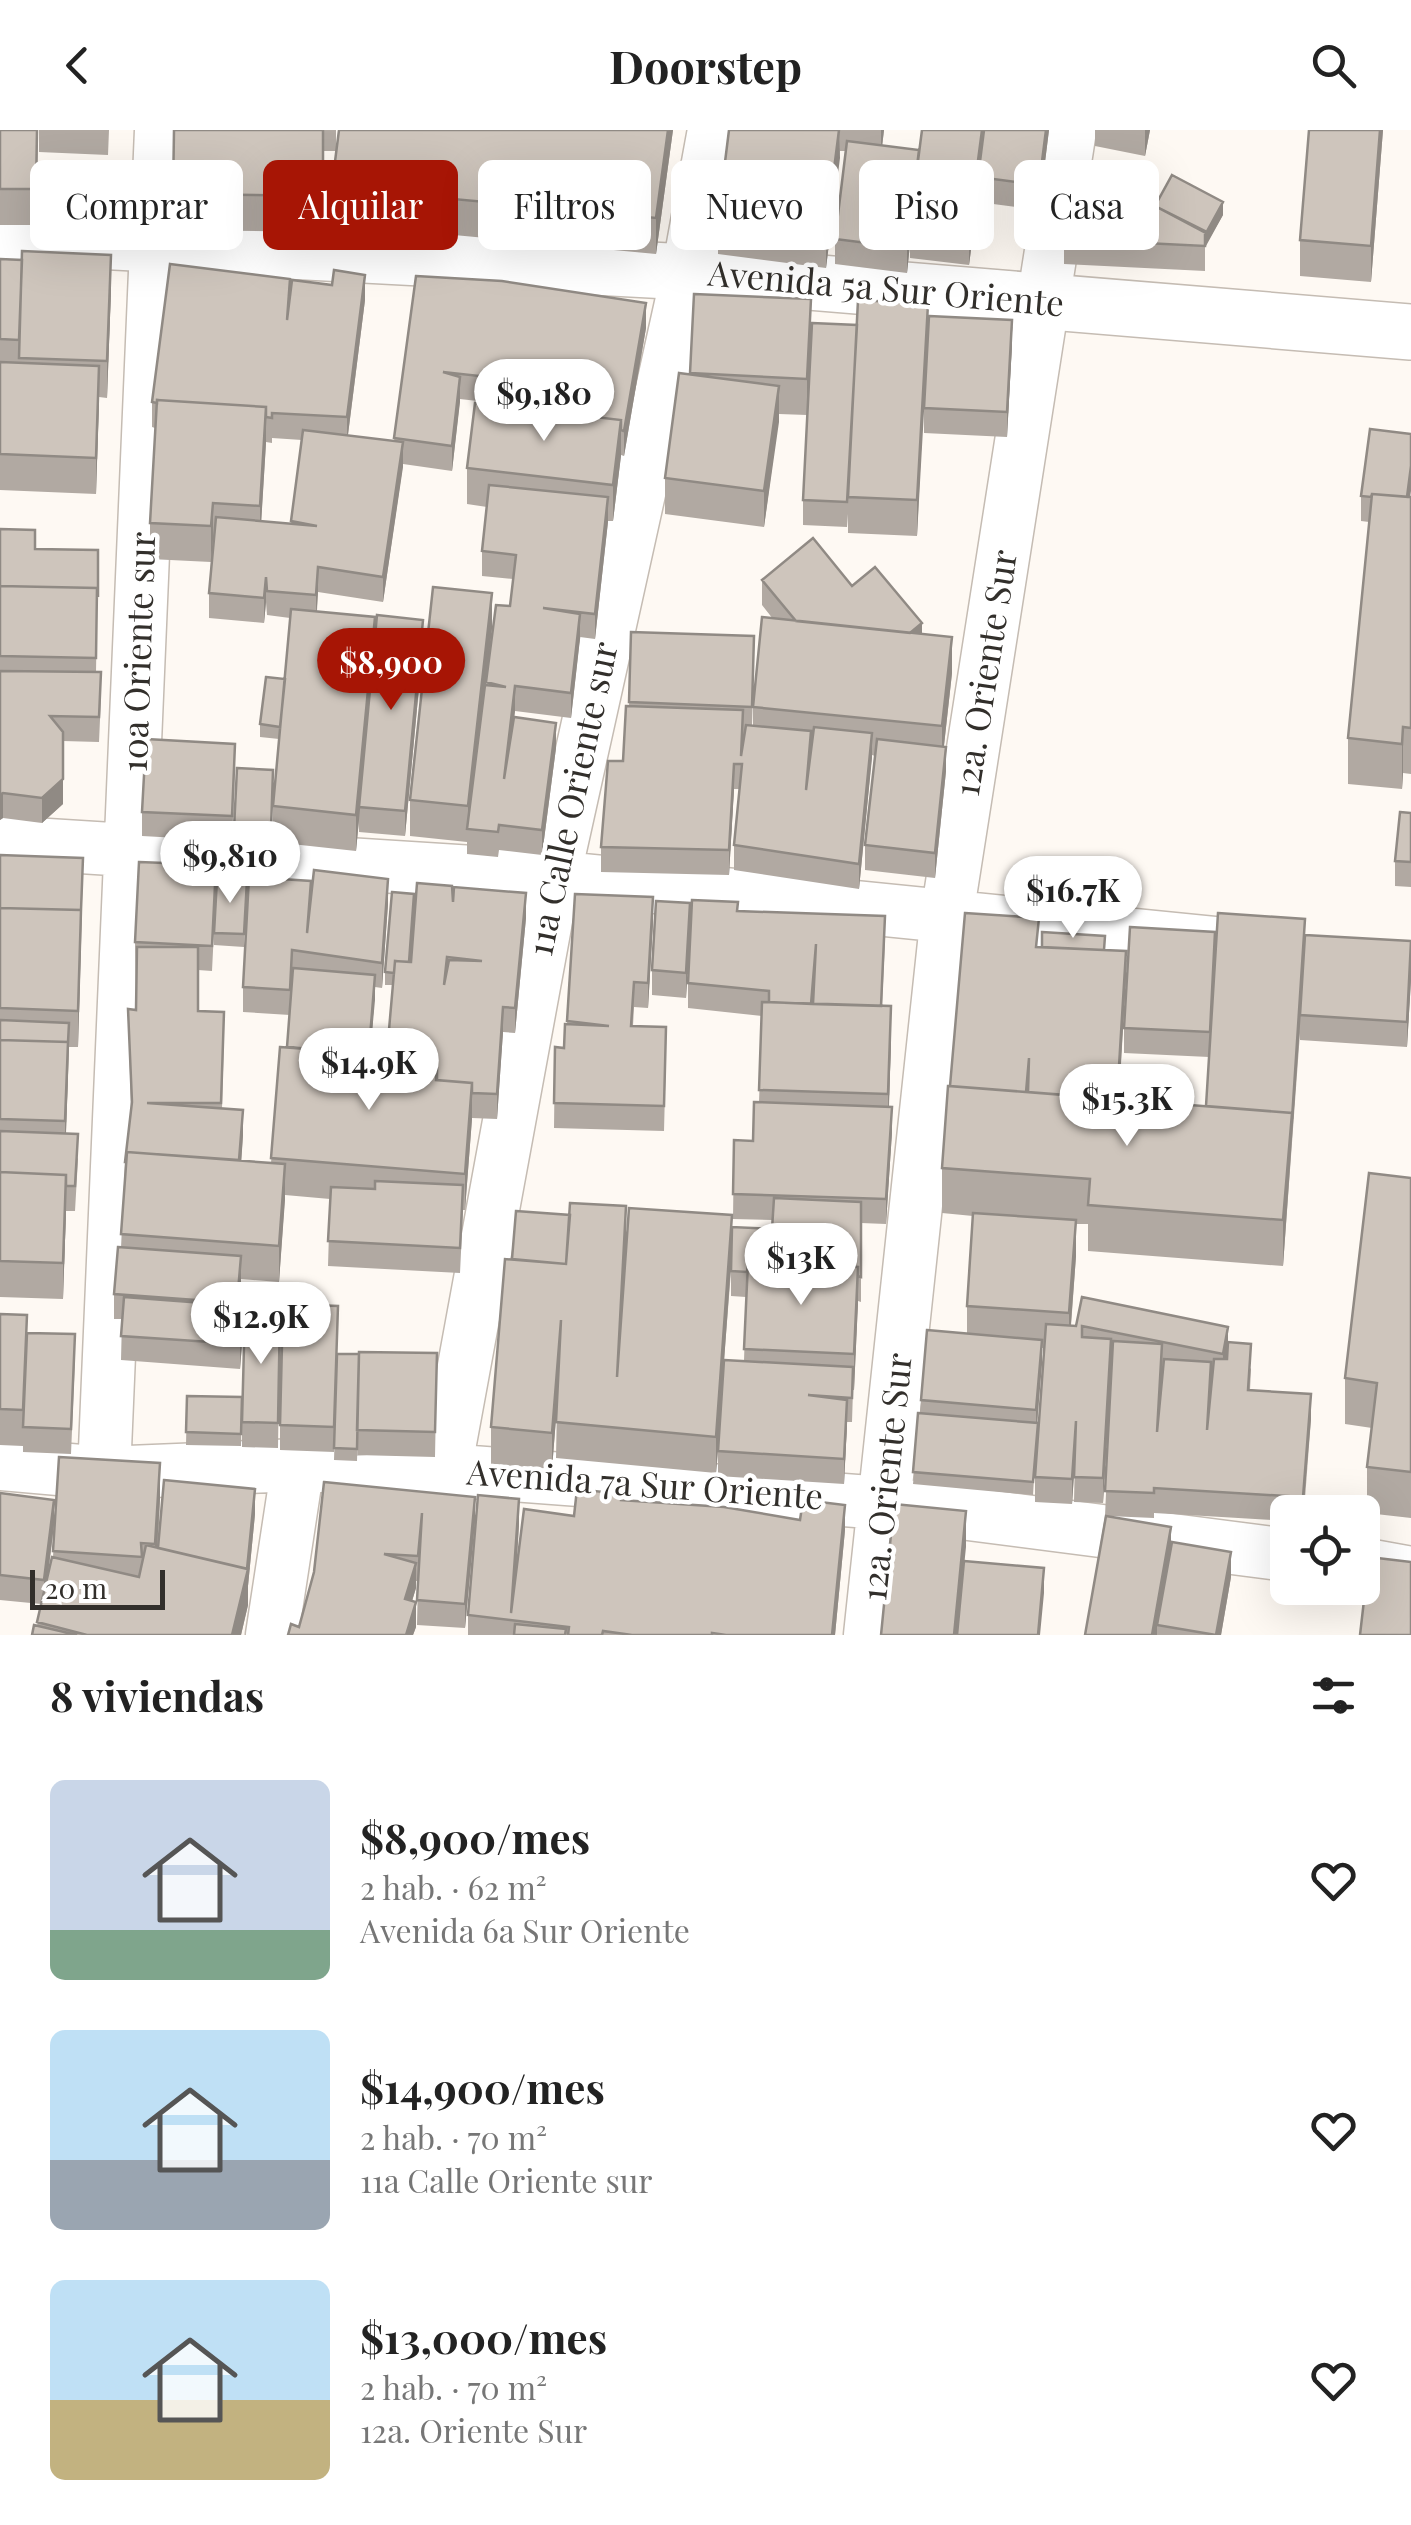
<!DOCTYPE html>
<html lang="es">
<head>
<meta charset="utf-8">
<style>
  :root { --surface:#fff; --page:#f6f6f6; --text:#222; --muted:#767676; --accent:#a71505 }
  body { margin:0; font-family:"Playfair Display",serif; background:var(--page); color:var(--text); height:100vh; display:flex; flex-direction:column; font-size:38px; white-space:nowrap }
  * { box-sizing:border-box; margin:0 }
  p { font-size:32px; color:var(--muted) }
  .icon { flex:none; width:55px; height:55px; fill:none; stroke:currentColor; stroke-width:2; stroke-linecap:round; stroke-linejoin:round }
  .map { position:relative; height:1505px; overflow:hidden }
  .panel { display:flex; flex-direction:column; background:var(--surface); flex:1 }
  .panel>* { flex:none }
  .top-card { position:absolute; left:30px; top:30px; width:1352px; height:90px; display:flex; gap:20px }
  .tools { position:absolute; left:1270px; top:1365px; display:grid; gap:20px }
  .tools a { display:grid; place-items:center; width:110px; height:110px; border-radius:15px; background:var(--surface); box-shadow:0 10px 40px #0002; font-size:50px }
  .scale { position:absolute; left:30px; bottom:25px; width:135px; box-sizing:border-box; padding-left:10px; border:5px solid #322f2b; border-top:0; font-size:28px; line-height:35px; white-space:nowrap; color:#322f2b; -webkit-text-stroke:8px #fff; paint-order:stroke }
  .price { position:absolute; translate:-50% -85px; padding:0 22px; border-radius:35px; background:#fff; color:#222; font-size:32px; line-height:65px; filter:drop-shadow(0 2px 5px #0008) }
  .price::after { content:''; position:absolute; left:50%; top:60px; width:30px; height:22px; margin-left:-15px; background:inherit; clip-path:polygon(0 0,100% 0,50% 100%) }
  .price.selected { background:var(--accent); color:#fff }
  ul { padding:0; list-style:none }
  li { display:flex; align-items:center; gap:30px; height:250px; padding:0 50px }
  li span { display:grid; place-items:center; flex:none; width:280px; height:200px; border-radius:15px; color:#555 }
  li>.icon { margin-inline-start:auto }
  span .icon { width:120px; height:120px; fill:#fffc; stroke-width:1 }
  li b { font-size:42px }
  h2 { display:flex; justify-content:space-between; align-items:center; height:120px; padding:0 50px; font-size:42px }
  .chip { padding:0 35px; border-radius:15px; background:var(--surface); box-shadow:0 10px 40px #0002; font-size:35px; line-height:90px }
  .chip.selected { background:var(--accent); color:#fff }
  header { display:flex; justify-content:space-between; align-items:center; height:130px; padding:0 50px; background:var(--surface); font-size:45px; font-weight:700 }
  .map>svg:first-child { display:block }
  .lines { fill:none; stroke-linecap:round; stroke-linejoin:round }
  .street-casing { stroke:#c5bcb3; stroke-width:55 }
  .secondary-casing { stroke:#c5bcb3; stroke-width:58 }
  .street { stroke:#fff; stroke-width:52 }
  .secondary { stroke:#fff; stroke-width:55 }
  .wall { fill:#b1a9a2; fill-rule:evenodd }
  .shaded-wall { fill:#908a84 }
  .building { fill:#cec5bc; stroke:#908a84; stroke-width:2.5; fill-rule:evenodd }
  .labels { text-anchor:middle; stroke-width:9; stroke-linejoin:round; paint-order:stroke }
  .street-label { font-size:35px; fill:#322f2b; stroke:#fff }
</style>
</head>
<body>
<header><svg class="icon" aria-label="back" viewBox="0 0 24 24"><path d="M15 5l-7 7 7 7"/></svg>Doorstep<svg class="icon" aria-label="search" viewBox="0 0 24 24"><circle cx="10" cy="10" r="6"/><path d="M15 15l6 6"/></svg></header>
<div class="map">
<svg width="1411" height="1505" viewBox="0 0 1411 1505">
  <rect width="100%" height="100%" fill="#fef9f3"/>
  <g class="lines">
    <!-- street casing -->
    <g class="street-casing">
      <path id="street" d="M0,712L554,747L1226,814
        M0,1334L104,1343L298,1335L445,1340L883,1373L1288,1425
        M445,1340L554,747L688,142L714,0
        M104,1343L161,0
        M1362,1434L1411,1443
        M272,1505L298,1335
        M870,1505L947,785L1070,0"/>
    </g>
    <!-- secondary casing -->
    <g class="secondary-casing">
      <path id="secondary" d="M0,106L688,142L1411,202"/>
    </g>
    <!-- street -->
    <use href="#street" class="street"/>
    <!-- secondary -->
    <use href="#secondary" class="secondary"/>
  </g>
  <!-- wall -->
  <path class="wall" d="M0,0H38L36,95H0Z
    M39,0H109L108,25L39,22Z
    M174,0H336V21H324L323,102L173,100Z
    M339,0H673L656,124L454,105L453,116L331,100V63Z
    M729,0H884L882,16L919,20L1049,0L1039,80L978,72V67L969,135L910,128V114L907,143L835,134V109L846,21H840L826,138L718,124V88Z
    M1095,0H1150L1145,26L1095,16Z
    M1309,0H1383L1371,152L1300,146V110Z
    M1155,76L1223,85L1205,116V141L1064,134V109Z
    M0,129L111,161L107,268L99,267L96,364L0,360Z
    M416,146L646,198L624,326L621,325L613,391H608L595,509L580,507L571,588L515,581L514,587L556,618L542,725L499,720L498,727L467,724V712L410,706V670L486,555L496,475L510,476L513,449L482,446V421L487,377L467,374V338L486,272L460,269L452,341L403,334L383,472L318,462L317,481L375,508L423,515L405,706L359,702V690L356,721L273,712V676L279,609L260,607V594L285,549L290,488L267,485L266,472L264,493L209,488V463L211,432L150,429V393L155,298L152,297V272L290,166L365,170L348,305L394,311ZM272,308L302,310L291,394L261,392L266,312L272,313Z
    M811,169L807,285L779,284L764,397L665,384V348L690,245Z
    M928,174L917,406L848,403V384L847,397L803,395V370L857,195Z
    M1012,215L1007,307L924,303V278Z
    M1361,366L1411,367V644L1403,643L1402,659L1348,654V608L1369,392L1361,391Z
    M0,399L35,419L98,420L96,542L101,567L99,612L63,611V674L42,693L3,688L0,690Z
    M762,450L852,456L922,504L952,543L944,616L946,641L935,748L865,740V715L875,626L872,625L859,759L734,740V715L740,659H734L729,745L601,742V717L623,631L629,576L631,502L754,531L752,595L753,596V577L773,489L762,475Z
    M235,638L232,711L142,706V682Z
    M237,638L273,640L271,713L234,712Z
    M1411,683V757L1395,756V731Z
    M0,725L83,728L78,917H69L66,1004L78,1029L75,1081H66L63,1169L0,1167Z
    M247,750L244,817L214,815V803Z
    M216,760L212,841L198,840V881L224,906L222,979L243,1005L241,1031L271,1033L280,917H287L290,885L243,882V857L311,774H388L382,858L375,857L370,932L386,934L393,855H385V842L414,777L411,832L453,772L526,788L515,903L503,902L497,989L472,988L465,1080H463L460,1143L328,1136L330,1069L285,1065L279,1152L241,1149L239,1175L243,1201L240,1239L121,1230L122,1189H114V1164L121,1118L125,1032L131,979L128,879L136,880L135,812Z
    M575,764L653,792L648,878L634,877L633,896L666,922L664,1001L554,998L555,917L564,918L567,894Z
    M738,781L885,811L882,876L891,912L889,977L892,1002L886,1094L861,1093V1172L858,1171L854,1260H853L852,1292H847L844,1354L718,1346V1323L716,1343L556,1328L557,1275L552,1339L491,1334V1297L512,1129L732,1097L772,1099L773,1090L733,1089L734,1010L753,1011L759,972L762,886L688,878V853ZM731,1141V1166L746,1167L744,1231L724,1230Z
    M690,798L686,868L652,865V840Z
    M1305,805L1411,811V850L1407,917L1300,910V903L1283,1136L1088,1121V1094H1076V1126L1071,1196H1076L1082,1167L1228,1213L1251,1239L1250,1260L1311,1289L1304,1382H1288V1391L1154,1383V1388L1108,1386L1171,1419L1231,1447L1221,1505H1085L1105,1386L1112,1227L1111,1226L1103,1373L1074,1372L1075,1327L1072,1374L1035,1372V1347L1044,1218H1042L1033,1365L913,1354L921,1270L967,1204V1176L973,1086L942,1083V1038L950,956L1038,817L1105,820L1126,846L1119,970L1206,976L1209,927L1124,923V898L1215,832Z
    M1411,1048V1388L1367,1383V1337L1372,1298L1345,1294V1248Z
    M280,1181L278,1318L242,1317V1292Z
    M0,1184L27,1203L75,1229L71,1324L23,1322V1316L0,1315Z
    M437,1223L435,1327L357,1325L358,1295L357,1331L334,1330L336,1266L334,1322L280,1320V1295L337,1224Z
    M187,1266L242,1267L241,1316L186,1315Z
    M59,1327L160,1369L158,1418L255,1384L248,1456V1475L241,1505H32L37,1496L41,1474L0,1470V1363L54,1395L48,1445L53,1427Z
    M324,1352L475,1392L465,1498L417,1495L418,1451H416V1458L412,1471L416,1497L413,1505H288L299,1497L314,1442Z
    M621,1370L845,1400L835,1505H468V1485L519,1394L516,1448Z"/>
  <!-- shaded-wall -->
  <path class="shaded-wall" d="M668,0H673L656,124V88Z
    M839,0L840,28L826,138V102Z
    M881,0H884L881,26Z
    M982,0H987L978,47V67L969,135V99Z
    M1046,0H1049L1039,80V55Z
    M1145,0H1150L1145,26Z
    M1380,0H1383L1371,152V116Z
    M454,69V105L453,116V80Z
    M1223,72V85L1206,116V103Z
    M910,92V114L907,143V118Z
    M111,125V161L107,268V231Z
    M365,145V170L347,312V287Z
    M811,169V206L807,285V249Z
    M646,173V198L624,326V301Z
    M928,174V210L917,406V370Z
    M1012,190V215L1007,307V282Z
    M99,236V272L96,364V328Z
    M460,247V272L452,341V316Z
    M779,256V292L764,397V361Z
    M266,277V313L260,412V376Z
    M621,290V326L613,391V355Z
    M403,312V337L383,472V447Z
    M1411,336V361L1406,397V372Z
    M608,367V392L595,509V484Z
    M213,373V409L211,432V396Z
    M318,437V462L316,490V465Z
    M266,447V472L264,493V468Z
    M492,463V499L470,700L468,699V676Z
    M580,484V509L571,588V563Z
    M375,487V523L356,721V685Z
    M423,490V515L405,706V681Z
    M922,493V518L899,511Z
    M952,507V543L942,633V596Z
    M515,556V581L504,673V649Z
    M556,593V618L542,725V700Z
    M1403,597V643L1402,659V614Z
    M872,603V628L859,759V734Z
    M946,617V641L935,748V723Z
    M734,634V659L729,745V720Z
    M63,649V674L42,693V668Z
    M3,663V688L0,690V665Z
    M83,728L81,816L78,917V881Z
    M388,749V774L382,858V833Z
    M526,763V788L515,903V878Z
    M653,767V792L648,878V853Z
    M690,773V798L686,868V843Z
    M1305,789V825L1283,1136V1090Z
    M1126,821V846L1117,998V973Z
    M1411,825V850L1407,917V892Z
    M375,845V870L367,958V933Z
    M891,876V912L888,1000V964Z
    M503,877V902L497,989V964Z
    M69,893L68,948L65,1027V991Z
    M472,953V989L465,1080V1044Z
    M892,977V1002L886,1094V1069Z
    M243,980V1005L239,1066V1041Z
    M285,1034V1070L279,1152V1116Z
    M66,1045V1081L63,1169V1133Z
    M626,1076V1113L617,1283Z
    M732,1085V1121L716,1343V1307Z
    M1076,1090V1126L1069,1219V1183Z
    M241,1126V1151L237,1198V1173Z
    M858,1137V1173L854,1260V1224Z
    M243,1176V1201L240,1239V1214Z
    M561,1190V1226L552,1339V1303Z
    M1228,1197V1222L1223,1249V1224Z
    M1111,1209V1233L1103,1373V1348Z
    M1042,1210V1235L1036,1305V1280Z
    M1311,1264V1289L1303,1382V1367Z
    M847,1270V1295L844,1354V1329Z
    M1076,1291V1316L1072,1374V1349Z
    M160,1333V1369L155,1450V1414Z
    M255,1359V1384L248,1456V1475L241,1505H232Z
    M475,1367V1392L465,1498V1474Z
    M519,1369V1394L513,1490H511Z
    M54,1370V1395L44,1475V1450Z
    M845,1375V1400L835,1505H832Z
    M966,1381V1417L957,1505H954Z
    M1171,1397V1433L1157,1495V1505H1152Z
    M1231,1422V1447L1221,1505H1216Z
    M416,1433V1458L405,1494V1469Z
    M1044,1438V1463L1040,1505H1038Z
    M416,1472V1497L413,1505H406Z"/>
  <!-- building -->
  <path class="building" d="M0,0H37L36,59H0Z
    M174,0H323V66L173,64Z
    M339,0H668L656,88L454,69L453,80L331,63Z
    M729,0H839L826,102L718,88Z
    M922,0H982L969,99L910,92Z
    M984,0H1046L1039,55L978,47Z
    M1309,0H1380L1371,116L1300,110Z
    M847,11L919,20L907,118L835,109Z
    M1077,37L1205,101V116L1064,109Z
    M1172,45L1223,72L1206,103L1155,76Z
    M22,121L111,125L107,231L19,228Z
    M0,129L22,130L19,210L0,209Z
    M170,134L290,149L287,190L292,150L332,155L334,140L365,145L347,287L272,283V288L266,287V277L157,270V273L152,272Z
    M416,146L502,151L646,173L624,301L621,300V290L485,274L489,247L443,242L460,247L452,316L394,308Z
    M694,164L811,169L807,249L690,243Z
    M858,170L928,174L917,370L848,367Z
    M929,186L1012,190L1007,282L924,278Z
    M812,193L857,195L847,372L803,370Z
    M0,232L99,236L96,328L0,324Z
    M679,243L779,256L764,361L665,348Z
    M157,270L266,277L260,376L213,373L211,396L150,393Z
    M475,273L621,290L613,355L467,338Z
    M1370,299L1411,304V336L1407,367L1372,364L1371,367L1361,366Z
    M303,300L403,312L383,447L318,437L316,465L267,461L266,447L264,468L209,463L216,387L317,396L291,391Z
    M489,355L608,367L595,484L543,478L580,484L571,563L515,556L504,649L514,587L556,593L542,700L499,695L498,702L467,699L485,555L506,557L486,552L496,475L510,476L516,425L482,421Z
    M1372,364L1411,367V598L1403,597L1402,614L1348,608Z
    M0,399L35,400V419L98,420V467L97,458L0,456Z
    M813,408L852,456L875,437L922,493L910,503L796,491L762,450Z
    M0,456L97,458L96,528L0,526Z
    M433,457L492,463L468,676L410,670Z
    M291,479L375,487L356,685L273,676Z
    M377,485L423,490L405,681L359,677Z
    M762,487L952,507L942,596L753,577Z
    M631,502L754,506L752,577L629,572Z
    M0,541L101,542L99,587L50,586L63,602V649L42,668L3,663L0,665Z
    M266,547L285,549L280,597L260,594Z
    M626,576L743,580L741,626L746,595L811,601L806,660L814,597L872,603L859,734L734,715L742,634H734L729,720L601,717L608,631H623Z
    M146,609L235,614L232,686L142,682Z
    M877,609L946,617L935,723L865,715Z
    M237,638L273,640L271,700L234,699Z
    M1400,682L1411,683V732L1395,731Z
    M0,725L83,728L81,780L0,778Z
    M139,732L216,735L212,816L135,812Z
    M314,740L388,749L382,833L292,820L290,860L243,857L249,747L311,751L307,803Z
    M217,749L247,750L244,804L214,803Z
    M417,753L452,756L453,772L454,757L526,763L515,878L503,877L497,964L472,963V953L437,950V938L386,934L395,831L411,832ZM447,827L482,831L449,830L444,855Z
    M392,762L414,764L409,832L395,831L394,843L385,842Z
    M575,764L653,767L648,853L634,852L631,896L666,897L664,976L554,973L555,917L564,918L565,894L609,896L567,891Z
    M692,770L738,772L737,781L885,786L881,876L813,874L816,814L811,874L769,872V861L688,853Z
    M656,771L690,773L686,843L652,840Z
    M0,778L81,780L78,881L0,878Z
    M965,783L1039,788L1036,817L1126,821L1117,969L1028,962L1029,928L1026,962L950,956Z
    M1218,783L1305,789L1292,989V983L1206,976Z
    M1130,797L1215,802L1210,902L1124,898Z
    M1042,802L1105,806L1104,820L1042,817Z
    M1305,805L1411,811L1407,892L1300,885Z
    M137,817H198V881L224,882L221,973H147L243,980L239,1030L127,1022L126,1032H125L132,972L128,879L136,880Z
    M293,838L375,845L368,932H360V923L287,917Z
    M762,872L891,876L888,964L759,960Z
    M0,890L69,893L68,912L0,910Z
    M0,910L68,912L65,991L0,989Z
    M280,917L360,923L359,932L437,938L436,950L472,953L465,1044L271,1028Z
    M948,956L1292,983L1283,1090L1088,1075L1090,1049L942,1038Z
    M754,972L892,977L886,1069L733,1064L734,1010L753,1011Z
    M0,1001L78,1004L75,1056H66V1045L0,1042Z
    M127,1022L285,1034L279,1116L121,1104Z
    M0,1042L66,1045L63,1133L0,1131Z
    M1369,1043L1411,1048V1342L1367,1337L1377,1253L1345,1248Z
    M375,1051L463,1055L460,1118L328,1111L331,1057L375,1059Z
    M774,1068L861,1072V1147L858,1146V1137L748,1132L747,1142L731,1141L732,1097L772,1099Z
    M570,1073L626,1076L617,1247L629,1078L732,1085L716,1307L556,1292L561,1190L552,1303L491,1297L505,1129L566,1134Z
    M516,1081L570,1085L566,1134L512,1129Z
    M973,1083L1076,1090L1069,1183L967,1176Z
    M118,1117L241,1126L237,1173L114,1164Z
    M748,1132L858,1137L854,1224L744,1219Z
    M124,1167L243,1176L240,1214L121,1206Z
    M1082,1167L1228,1197L1223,1224L1082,1196V1207L1111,1209L1103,1348L1074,1347L1076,1291L1072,1349L1035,1347L1046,1194L1076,1196Z
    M283,1174L338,1176L334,1297L280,1295Z
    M245,1179L280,1181L278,1293L242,1292Z
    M0,1184L27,1185L23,1280L0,1279Z
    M927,1200L1042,1210L1036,1280L921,1270Z
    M27,1203L75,1204L71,1299L23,1297Z
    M1113,1211L1162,1214L1157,1302L1164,1229L1211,1232L1207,1300L1214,1229H1227L1228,1212L1251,1214L1248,1260L1311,1264L1303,1367L1154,1358V1363L1105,1361Z
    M359,1222L437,1223L435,1302L357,1300Z
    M337,1224H359L357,1319L334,1318Z
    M724,1230L853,1237L852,1268L808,1265L847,1270L844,1329L718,1321Z
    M187,1266L242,1267L241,1304L186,1302Z
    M918,1283L1038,1293L1033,1352L913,1342Z
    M59,1327L160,1333L155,1414L141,1413L142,1427L53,1421Z
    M164,1350L255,1359L247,1439L158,1418Z
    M324,1352L475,1367L465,1474L417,1470L422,1383L418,1426L384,1424L416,1433L405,1469L416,1472L406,1505H288L291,1494L299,1497L314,1442Z
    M577,1359L621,1364V1370L724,1377L800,1390L803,1370L845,1375L832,1505H726L712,1503V1505H632L603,1501L602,1505H568L569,1497L468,1485L478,1365L519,1369L511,1483L524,1379L574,1386Z
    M0,1363L54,1370L44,1450L0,1445Z
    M894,1374L966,1381L954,1505H881Z
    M1106,1386L1171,1397L1152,1505H1085Z
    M1172,1412L1231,1422L1216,1505L1157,1495Z
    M146,1415L248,1439L232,1505H87L37,1492L52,1427L139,1447Z
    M1369,1427L1411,1432V1505H1360Z
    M964,1431L1044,1438L1038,1505H957Z
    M515,1494L566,1499L565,1505H514Z
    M34,1495L77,1505H32Z"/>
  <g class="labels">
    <!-- street labels -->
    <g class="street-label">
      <text transform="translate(886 159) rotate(5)" y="12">Avenida 5a Sur Oriente</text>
      <text transform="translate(139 522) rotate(-88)" y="12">10a Oriente sur</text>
      <text transform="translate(986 543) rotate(-81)" y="12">12a. Oriente Sur</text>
      <text transform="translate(573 669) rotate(-78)" y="12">11a Calle Oriente sur</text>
      <text transform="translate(887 1347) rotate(-84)" y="12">12a. Oriente Sur</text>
      <text transform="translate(645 1355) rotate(4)" y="12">Avenida 7a Sur Oriente</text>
    </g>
  </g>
</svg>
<div class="tools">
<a><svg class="icon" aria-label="locate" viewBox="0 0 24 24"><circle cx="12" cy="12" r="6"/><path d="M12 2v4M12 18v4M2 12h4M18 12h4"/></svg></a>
</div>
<div class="scale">20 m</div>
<b class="price" style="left:544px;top:314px">$9,180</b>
<b class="price selected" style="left:391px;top:583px">$8,900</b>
<b class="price" style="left:230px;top:776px">$9,810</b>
<b class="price" style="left:1073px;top:811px">$16.7K</b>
<b class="price" style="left:369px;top:983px">$14.9K</b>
<b class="price" style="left:1127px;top:1019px">$15.3K</b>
<b class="price" style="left:801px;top:1178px">$13K</b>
<b class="price" style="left:261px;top:1237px">$12.9K</b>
<div class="top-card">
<a class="chip">Comprar</a>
<a class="chip selected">Alquilar</a>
<a class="chip">Filtros</a>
<a class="chip">Nuevo</a>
<a class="chip">Piso</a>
<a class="chip">Casa</a>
</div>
</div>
<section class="panel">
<h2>8 viviendas<svg class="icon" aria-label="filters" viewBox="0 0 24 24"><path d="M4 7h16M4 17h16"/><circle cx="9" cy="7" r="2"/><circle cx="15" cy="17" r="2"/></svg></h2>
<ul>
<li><span style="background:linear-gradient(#c9d6e8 75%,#7fa58c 0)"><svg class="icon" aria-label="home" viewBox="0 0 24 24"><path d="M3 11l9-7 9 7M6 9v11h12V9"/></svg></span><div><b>$8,900/mes</b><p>2 hab. · 62 m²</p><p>Avenida 6a Sur Oriente</p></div><svg class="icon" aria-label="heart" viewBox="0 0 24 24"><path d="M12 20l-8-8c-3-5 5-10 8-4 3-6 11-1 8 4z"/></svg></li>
<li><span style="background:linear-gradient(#bfe0f5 65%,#9aa5b1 0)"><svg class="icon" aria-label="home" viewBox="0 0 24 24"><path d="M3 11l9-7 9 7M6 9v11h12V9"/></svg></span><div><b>$14,900/mes</b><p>2 hab. · 70 m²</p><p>11a Calle Oriente sur</p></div><svg class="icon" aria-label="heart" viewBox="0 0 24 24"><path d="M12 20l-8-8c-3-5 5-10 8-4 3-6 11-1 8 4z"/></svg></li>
<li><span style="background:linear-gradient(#bfe0f5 60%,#c2b280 0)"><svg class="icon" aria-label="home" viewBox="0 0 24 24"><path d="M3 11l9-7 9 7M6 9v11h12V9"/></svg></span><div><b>$13,000/mes</b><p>2 hab. · 70 m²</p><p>12a. Oriente Sur</p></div><svg class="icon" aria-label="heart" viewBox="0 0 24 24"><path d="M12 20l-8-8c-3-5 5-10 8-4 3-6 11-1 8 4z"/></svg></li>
</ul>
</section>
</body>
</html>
